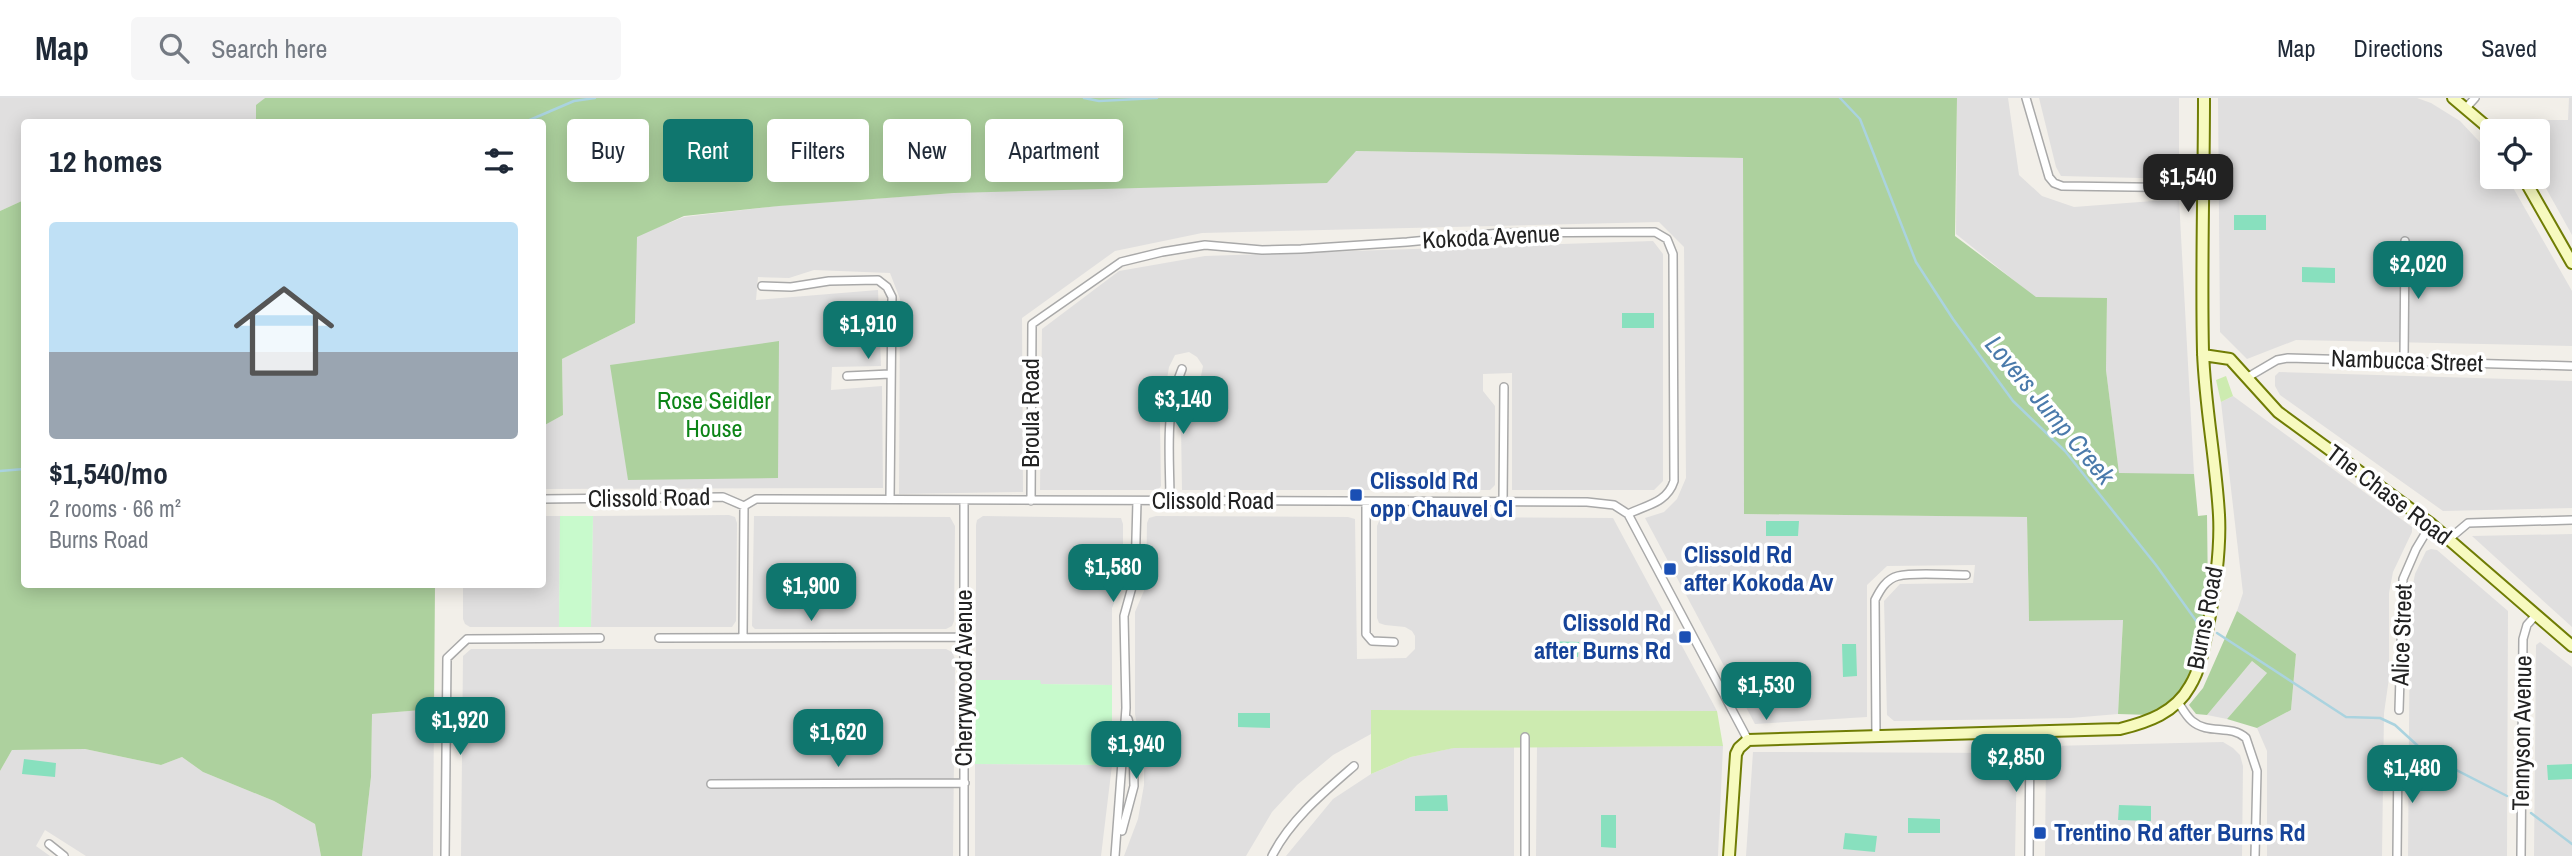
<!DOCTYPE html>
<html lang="en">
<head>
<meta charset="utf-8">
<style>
  :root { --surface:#fff; --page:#f6f6f7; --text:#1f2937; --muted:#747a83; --line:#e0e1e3; --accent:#0f766e }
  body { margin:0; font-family:"Archivo Narrow",sans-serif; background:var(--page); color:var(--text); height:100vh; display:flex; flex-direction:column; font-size:26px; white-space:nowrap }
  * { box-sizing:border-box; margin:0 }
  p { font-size:23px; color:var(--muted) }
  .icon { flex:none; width:38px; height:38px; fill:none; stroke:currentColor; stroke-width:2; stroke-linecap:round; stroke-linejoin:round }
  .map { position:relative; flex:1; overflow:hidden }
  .sheet { position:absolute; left:21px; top:21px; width:525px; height:469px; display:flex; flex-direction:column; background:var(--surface); border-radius:7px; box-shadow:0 4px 18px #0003 }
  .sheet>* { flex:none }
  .guide { position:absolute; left:567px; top:21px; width:665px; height:63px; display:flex; gap:14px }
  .tools { position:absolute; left:2480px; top:21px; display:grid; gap:14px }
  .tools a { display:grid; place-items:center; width:70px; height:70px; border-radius:7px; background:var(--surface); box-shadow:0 4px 18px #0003; font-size:35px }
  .price { position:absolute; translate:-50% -60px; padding:0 16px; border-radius:14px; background:var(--accent); color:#fff; font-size:23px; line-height:46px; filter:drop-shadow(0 2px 4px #0008) }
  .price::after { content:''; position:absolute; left:50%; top:42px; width:21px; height:16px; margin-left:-10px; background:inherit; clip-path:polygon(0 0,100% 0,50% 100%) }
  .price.selected { background:#222; color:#fff }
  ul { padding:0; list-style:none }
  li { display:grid; align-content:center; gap:14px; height:371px; padding:0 28px }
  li+li { border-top:2px solid var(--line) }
  li span { display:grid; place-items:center; height:217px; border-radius:7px; color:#555 }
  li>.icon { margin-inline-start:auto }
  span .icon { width:126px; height:126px; fill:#fffc; stroke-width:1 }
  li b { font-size:30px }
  h2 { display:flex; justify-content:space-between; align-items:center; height:84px; padding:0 28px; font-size:30px }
  .tag { padding:0 24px; border-radius:7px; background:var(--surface); box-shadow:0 4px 18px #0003; font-size:24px; line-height:63px }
  .tag.selected { background:var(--accent); color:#fff }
  header { display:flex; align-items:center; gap:42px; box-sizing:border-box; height:98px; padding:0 35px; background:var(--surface); border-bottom:2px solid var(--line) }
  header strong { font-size:33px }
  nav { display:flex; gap:38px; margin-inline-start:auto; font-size:24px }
  .search { width:490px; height:63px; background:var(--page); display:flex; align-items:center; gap:18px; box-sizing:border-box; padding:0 24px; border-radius:7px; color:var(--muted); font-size:26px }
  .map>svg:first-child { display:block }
  .residential { fill:#e0dfdf }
  .grass { fill:#cdebb0 }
  .forest { fill:#add19e }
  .park { fill:#c8facc }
  .pitch { fill:#88e0be }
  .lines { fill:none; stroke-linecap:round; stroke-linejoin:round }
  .stream { stroke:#aad3df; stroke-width:2.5 }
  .street-casing { stroke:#a9a9a9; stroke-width:10 }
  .secondary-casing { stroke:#707d05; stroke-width:14 }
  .street { stroke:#fff; stroke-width:7 }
  .secondary { stroke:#f7fabf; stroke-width:10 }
  .transit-dot { fill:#1a4fb4; stroke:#fff; stroke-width:2.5 }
  .labels { text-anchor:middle; stroke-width:7; stroke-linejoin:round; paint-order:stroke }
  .street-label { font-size:24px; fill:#222; stroke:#fff }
  .park-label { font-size:24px; fill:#0c8416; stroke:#fff }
  .transit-label { font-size:24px; font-weight:bold; fill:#164399; stroke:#fff; text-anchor:start }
  .water-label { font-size:26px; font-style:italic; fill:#4a7aab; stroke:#fff }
</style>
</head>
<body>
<header>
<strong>Map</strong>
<div class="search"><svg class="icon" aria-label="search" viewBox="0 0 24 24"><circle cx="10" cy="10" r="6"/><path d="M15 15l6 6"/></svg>Search here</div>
<nav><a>Map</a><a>Directions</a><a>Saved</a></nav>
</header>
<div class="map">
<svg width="2572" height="758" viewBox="0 0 2572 758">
  <rect width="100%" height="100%" fill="#f2efe9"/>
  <!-- residential -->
  <path class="residential" d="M0,0H265L256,8V24H24V102L0,113Z
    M1957,0H2008L2019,77L2042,98L2074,109L2179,101L2194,376H2119L2106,272L2107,200H2036L1956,136Z
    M2039,0H2179V81L2061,78L2056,69Z
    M2218,0H2417L2431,5L2460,23L2492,57V79H2507L2572,193V248L2296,242L2247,261L2220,234Z
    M2569,0H2572V137L2538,76V33H2513L2507,22H2568Z
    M1356,53L1743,60L1744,416L2027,419L2029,523L2123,522L2118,616L2071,620L1894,623L1887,617L1884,503L1900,486L1973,485L1975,467L1887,468L1867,487V619L1755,626L1645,420L1664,414L1677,401L1686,380L1684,149L1659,124L1202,135L1115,153L1022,220L1023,394L899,396L900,201L890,175L814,172L789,180L758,179L756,202L878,192L881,268L832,269L831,292L882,288L883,390L543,391V328L563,317L562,261L635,225L636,138L684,119L786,107L955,95Z
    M1653,143L1663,156V383L1654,392H1512V275L1483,276V293L1495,308V387L1490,392H1182L1181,328L1187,293L1201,278L1203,268L1197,259L1189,254L1175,257L1169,269L1160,323L1161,388L1158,392H1040L1042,231L1119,173L1205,158Z
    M2279,274L2572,283V410L2443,413L2280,297L2275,288V278Z
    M2233,298L2412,429V434L2393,474L2389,495V580L2384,615L2382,758H2267V653L2257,630L2291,612L2296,556L2237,513L2243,495L2221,304Z
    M729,417L735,419L737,425L736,523L732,529H591L593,418Z
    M543,418H560L559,529H470L465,526L463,521V487L542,486Z
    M754,418L950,419L955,428L954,523L952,528L946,531H755L752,528Z
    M983,418L1121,420L1123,426V484L1112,510V587L1040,586V583L976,582V427L977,422Z
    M1156,418L1348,419L1355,421L1357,561L1406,560L1415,551V538L1412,533L1405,529L1385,527L1379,525L1377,520V428L1380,421L1386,419L1613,420L1717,613L1372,612L1371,636L1333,657L1297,687L1272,714L1246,758H1124L1138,721L1144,687V665L1135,616V514L1146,488L1147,425L1149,420Z
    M2572,436V529L2472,438Z
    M2431,451L2437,452L2508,513L2507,758H2408L2410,501L2415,476L2426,453Z
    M2540,544L2572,569V758H2534L2536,547Z
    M471,551H946L952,554L955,561L953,758H461L463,558Z
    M2252,563L2267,575L2227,621L2207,617Z
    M434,611L433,758H362L371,679L372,616Z
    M2223,644L2233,650L2240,657L2243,668L2242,758H2045L2046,653L2050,648Z
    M1514,648V758H1286L1333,701L1371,676L1411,659L1453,650Z
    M1723,648L1718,758H1536L1537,649Z
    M85,651L161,667L182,659L203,674L274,703L315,726L321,758H86L45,732L36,748L50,758H0V673L12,652Z
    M1753,654L2010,655L2017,660L2015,758H1746Z
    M975,666L1112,667L1101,758H975Z"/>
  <!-- grass -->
  <path class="grass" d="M2226,278L2233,298L2221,304L2216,282Z
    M1371,612L1717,613L1723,648L1454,650L1411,659L1371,676Z"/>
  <!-- forest -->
  <path class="forest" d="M265,0H1957L1955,138L2036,199L2107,200L2106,272L2119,375L2194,376L2198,418L2207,417L2208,500L2195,567L2172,606L2150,617L2118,616L2123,522L2029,523L2027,419L1744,416L1743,60L1356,53L1327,85L954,95L779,108L684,118L637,139L635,225L562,261L563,317L543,328L542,24H256V7Z
    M24,102V486L435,487L434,611L372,616L371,679L362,758H321L315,726L274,703L203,674L182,659L161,667L85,651L12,652L0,673V113Z
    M779,243L778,380L628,382L610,267Z
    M2237,513L2296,556L2291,612L2257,630L2227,621L2267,575L2252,563L2207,617L2196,616L2189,607L2203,590Z"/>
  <!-- park -->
  <path class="park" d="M560,418H593L591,529H559Z
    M976,582H1040L1041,586L1112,587V667L975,666Z"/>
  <!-- pitch -->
  <path class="pitch" d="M2234,117H2266V132H2234Z
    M2302,169L2335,170V185L2302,184Z
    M1622,215H1654V230H1622Z
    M1766,423H1799L1798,438H1766Z
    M1546,543L1579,544L1578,559L1546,558Z
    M1842,546H1856L1857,578L1843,579Z
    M1238,615H1270V630L1238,629Z
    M24,661L56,665L55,679L22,676Z
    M2572,666V681L2548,682L2547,667Z
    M1447,697L1448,713H1415V698Z
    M2119,707L2151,708V723L2118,722Z
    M1601,717H1616V750L1601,749Z
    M1908,720L1940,721V735H1908Z
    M1845,735L1877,738L1875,754L1843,751Z"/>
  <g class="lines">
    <!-- stream -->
    <path class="stream" d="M1084,0L1099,3L1157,0
      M1840,0L1860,21L1916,164L1953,221L2013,303L2065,353L2156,467L2197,524
      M525,24L574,3L595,0
      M0,373L24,371
      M2217,535L2346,619L2380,620L2395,627L2429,658L2507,698
      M2531,715L2572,746"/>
    <!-- street casing -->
    <g class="street-casing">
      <path id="street" d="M2026,0L2049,79L2054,85L2062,88L2204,90
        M2466,10L2475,0
        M762,188L791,189L829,183L878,182L887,189L892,199L890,401
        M2404,262L2405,143
        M847,278L890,276
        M2248,279L2277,262L2288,260L2572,268
        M542,401L723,399L744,408L756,401H773L1587,404L1614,407L1628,416L1748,642
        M1031,403L1032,226L1121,164L1162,154L1205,147L1262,152L1301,151L1407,144L1500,135L1655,134L1667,141L1673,156L1674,383C1667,405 1646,407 1628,416
        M1170,403C1170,358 1164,313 1182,271
        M1366,404V536L1372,543L1394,544
        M1503,404L1504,289
        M2449,441L2468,425L2572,422
        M743,539L744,408
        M659,540L963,539
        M2178,604C2182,610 2186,618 2192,623C2208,637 2231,626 2246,640L2257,673L2255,758
        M2399,612L2403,481L2416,451L2431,426
        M1876,639L1875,502C1880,492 1886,481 1898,478C1914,474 1948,477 1966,477
        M711,686L965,685
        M1122,733L1134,688L1133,641L1128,621
        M49,746L64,758
        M445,758L447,560L467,541L600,540
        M964,758V403
        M1115,758L1126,610L1124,518L1135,478L1137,403
        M1272,758C1290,722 1324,694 1354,668
        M1525,758V639
        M2029,758L2030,635
        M2397,758L2398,656
        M2521,758L2523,541L2527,527L2536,517"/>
    </g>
    <!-- secondary casing -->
    <g class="secondary-casing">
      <path id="secondary" d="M2453,0L2492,33
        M2523,79L2572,165
        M2203,257L2230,261L2278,314L2431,426L2572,548
        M1729,758L1736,656L1739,650L1748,642L2120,631C2148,624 2175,615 2190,588C2201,570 2204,548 2208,528C2215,492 2221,454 2219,417C2216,363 2205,309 2203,254C2201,169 2204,85 2204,0"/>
    </g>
    <!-- street -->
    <use href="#street" class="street"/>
    <!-- secondary -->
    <use href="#secondary" class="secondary"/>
  </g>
  <!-- markers -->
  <g class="transit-dot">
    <rect x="1349" y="390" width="14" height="14" rx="3.5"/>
    <rect x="1663" y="464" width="14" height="14" rx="3.5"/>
    <rect x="1678" y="532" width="14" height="14" rx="3.5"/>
    <rect x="2033" y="728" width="14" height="14" rx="3.5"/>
  </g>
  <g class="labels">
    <!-- street labels -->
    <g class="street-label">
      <text transform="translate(1491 139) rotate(-3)" y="8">Kokoda Avenue</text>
      <text transform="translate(2407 263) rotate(2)" y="8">Nambucca Street</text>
      <text transform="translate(1031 315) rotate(-90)" y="8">Broula Road</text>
      <text transform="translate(2389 397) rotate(37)" y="8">The Chase Road</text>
      <text transform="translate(649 400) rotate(-1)" y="8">Clissold Road</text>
      <text x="1213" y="411">Clissold Road</text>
      <text transform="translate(2205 520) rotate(-79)" y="8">Burns Road</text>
      <text transform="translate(2402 537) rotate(-88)" y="8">Alice Street</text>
      <text transform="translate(964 580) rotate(-90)" y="8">Cherrywood Avenue</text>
      <text transform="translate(2522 635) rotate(-89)" y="8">Tennyson Avenue</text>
    </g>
    <!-- park labels -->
    <g class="park-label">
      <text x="714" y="311">Rose Seidler<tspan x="714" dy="28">House</tspan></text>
    </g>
    <!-- transit labels -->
    <g class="transit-label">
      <text x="1370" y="391">Clissold Rd<tspan x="1370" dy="28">opp Chauvel Cl</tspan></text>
      <text x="1684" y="465">Clissold Rd<tspan x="1684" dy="28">after Kokoda Av</tspan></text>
      <text x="1671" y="533" text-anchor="end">Clissold Rd<tspan x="1671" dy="28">after Burns Rd</tspan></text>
      <text x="2054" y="743">Trentino Rd after Burns Rd</text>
    </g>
    <!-- water labels -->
    <g class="water-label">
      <text transform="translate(2050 312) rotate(50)" y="9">Lovers Jump Creek</text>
    </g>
  </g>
</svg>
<div class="tools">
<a><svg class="icon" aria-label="locate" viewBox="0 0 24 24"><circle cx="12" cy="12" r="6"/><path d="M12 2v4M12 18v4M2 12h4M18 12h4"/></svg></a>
</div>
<b class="price selected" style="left:2188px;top:116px">$1,540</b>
<b class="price" style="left:2418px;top:203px">$2,020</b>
<b class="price" style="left:868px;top:263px">$1,910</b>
<b class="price" style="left:1183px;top:338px">$3,140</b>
<b class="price" style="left:1113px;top:506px">$1,580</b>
<b class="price" style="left:811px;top:525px">$1,900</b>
<b class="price" style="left:1766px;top:624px">$1,530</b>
<b class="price" style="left:460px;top:659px">$1,920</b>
<b class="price" style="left:838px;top:671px">$1,620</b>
<b class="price" style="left:1136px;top:683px">$1,940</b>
<b class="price" style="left:2016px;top:696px">$2,850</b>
<b class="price" style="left:2412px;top:707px">$1,480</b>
<div class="guide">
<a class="tag">Buy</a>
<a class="tag selected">Rent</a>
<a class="tag">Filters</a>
<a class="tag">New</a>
<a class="tag">Apartment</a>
</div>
<section class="sheet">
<h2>12 homes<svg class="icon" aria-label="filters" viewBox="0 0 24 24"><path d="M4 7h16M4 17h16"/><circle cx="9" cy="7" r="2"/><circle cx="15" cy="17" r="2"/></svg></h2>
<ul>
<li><span style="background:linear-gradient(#bfe0f5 60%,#9aa5b1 0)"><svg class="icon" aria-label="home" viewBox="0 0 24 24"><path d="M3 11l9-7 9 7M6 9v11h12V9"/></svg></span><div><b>$1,540/mo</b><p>2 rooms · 66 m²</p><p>Burns Road</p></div></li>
</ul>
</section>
</div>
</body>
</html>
